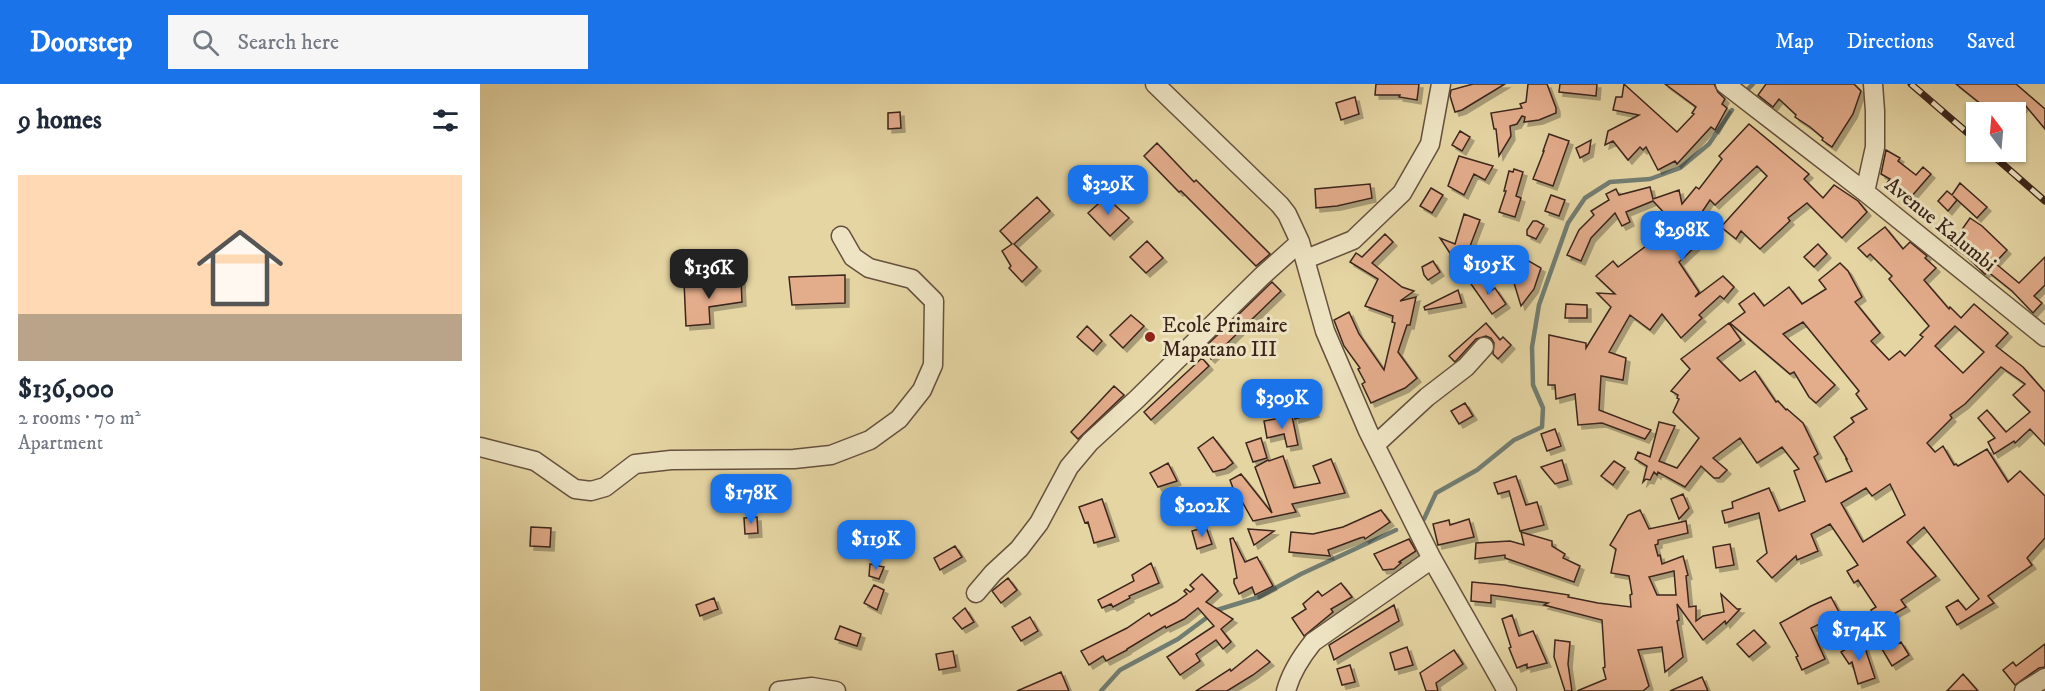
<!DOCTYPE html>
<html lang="en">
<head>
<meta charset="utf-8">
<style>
  :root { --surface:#fff; --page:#f6f6f7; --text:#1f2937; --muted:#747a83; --line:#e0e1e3; --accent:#1a73e8 }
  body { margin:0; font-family:"IM FELL DW Pica",serif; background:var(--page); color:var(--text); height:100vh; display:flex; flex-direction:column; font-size:22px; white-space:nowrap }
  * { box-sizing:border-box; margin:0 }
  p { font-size:20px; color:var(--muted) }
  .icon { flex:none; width:33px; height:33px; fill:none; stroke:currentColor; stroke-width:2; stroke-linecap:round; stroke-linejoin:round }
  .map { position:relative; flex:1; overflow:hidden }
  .drawer { display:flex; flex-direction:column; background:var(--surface); width:480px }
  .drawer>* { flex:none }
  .needle { width:39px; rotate:344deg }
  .fabs { position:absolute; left:1486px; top:18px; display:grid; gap:12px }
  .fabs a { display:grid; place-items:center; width:60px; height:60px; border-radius:0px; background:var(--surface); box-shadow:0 2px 4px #0004; font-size:30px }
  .price { position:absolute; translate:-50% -51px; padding:0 14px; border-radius:12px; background:var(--accent); color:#fff; font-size:20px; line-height:39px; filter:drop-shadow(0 2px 3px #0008) }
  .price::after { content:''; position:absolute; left:50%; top:36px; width:18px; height:14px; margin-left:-9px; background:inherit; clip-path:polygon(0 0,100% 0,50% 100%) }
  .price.current { background:#222; color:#fff }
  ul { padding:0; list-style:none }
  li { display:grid; align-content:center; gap:12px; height:318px; padding:0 18px }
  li+li { border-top:2px solid var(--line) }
  li span { display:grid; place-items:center; height:186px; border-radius:0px; color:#555 }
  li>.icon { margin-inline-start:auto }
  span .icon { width:108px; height:108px; fill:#fffc; stroke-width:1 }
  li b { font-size:26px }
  h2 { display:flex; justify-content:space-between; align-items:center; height:72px; padding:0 18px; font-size:26px }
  header { display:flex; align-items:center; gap:36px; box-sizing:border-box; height:84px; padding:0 30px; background:var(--accent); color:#fff }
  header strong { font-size:28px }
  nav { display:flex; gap:33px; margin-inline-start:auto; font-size:21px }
  .search { width:420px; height:54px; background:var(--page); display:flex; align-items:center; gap:15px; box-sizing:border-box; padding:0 21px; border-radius:0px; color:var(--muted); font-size:22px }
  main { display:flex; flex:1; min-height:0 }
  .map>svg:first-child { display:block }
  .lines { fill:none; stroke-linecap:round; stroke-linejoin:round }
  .stream { stroke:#727d72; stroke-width:4.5 }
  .building { fill:#e3ac8b; stroke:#3c251c; stroke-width:1.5; fill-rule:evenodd; filter:url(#shadow) }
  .minor-casing { stroke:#66513e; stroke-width:21 }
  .minor { stroke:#eee4c3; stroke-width:18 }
  .rail-casing { stroke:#3c251c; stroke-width:7 }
  .rail { stroke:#eee4c3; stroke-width:4.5; stroke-dasharray:14; stroke-linecap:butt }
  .poi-dot { fill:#8f2418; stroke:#eee4c3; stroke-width:2 }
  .labels { text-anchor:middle; stroke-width:6; stroke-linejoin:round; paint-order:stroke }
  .street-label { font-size:21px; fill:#3c251c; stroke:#eee4c3 }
  .poi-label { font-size:21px; fill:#3c251c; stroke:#eee4c3; text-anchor:start }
</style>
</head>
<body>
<header>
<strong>Doorstep</strong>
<div class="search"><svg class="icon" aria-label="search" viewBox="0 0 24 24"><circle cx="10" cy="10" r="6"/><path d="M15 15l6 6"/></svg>Search here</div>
<nav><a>Map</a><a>Directions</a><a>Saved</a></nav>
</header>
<main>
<section class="drawer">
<h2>9 homes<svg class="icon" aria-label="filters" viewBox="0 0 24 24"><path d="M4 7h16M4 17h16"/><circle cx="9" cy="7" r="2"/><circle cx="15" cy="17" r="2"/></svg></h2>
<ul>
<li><span style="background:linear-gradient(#ffd9b3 75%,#b9a48a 0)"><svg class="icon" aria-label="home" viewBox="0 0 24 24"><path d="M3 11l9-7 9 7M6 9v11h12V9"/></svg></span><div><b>$136,000</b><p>2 rooms · 70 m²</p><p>Apartment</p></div></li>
</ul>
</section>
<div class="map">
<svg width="1565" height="607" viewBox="0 0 1565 607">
  <defs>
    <filter id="shadow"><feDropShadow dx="4" dy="4" stdDeviation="0" flood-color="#0004"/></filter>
  </defs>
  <rect width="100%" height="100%" fill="#e5d5a3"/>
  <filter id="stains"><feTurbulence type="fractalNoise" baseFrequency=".00333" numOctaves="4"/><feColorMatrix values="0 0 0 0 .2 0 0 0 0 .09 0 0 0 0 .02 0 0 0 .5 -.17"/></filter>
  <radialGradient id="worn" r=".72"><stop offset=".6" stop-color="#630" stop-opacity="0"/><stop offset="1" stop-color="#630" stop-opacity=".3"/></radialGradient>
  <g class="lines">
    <!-- stream -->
    <path class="stream" d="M1268,5L1273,0
      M944,435L956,409L997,386L1034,356L1062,343L1063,324L1053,301L1052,263L1059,221L1088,139L1105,114L1130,98L1170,95L1200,84L1229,60L1252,26
      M621,607L640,586L698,555L737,526L779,513L821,490L916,446"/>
  </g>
  <!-- building -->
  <path class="building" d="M896,0H939L937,16L919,13L920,11H895Z
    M993,0H1025L982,26L975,28L970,12L971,6Z
    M1048,0H1067L1076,24V29L1059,36L1044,38L1045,33L1042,32L1037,40L1030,42L1031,52L1019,72L1016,45H1014L1011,29L1042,24L1040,20L1046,18Z
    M1080,0H1117L1116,12L1079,8Z
    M1144,0L1197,48L1214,30L1212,29L1216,23L1185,0H1234L1238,8L1245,15L1242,20L1247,24L1235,46L1231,43L1197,80L1195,77L1178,86L1166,63L1163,66L1160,63L1148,76L1133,57L1125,61L1128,47L1159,31L1133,26L1136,13H1142Z
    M1286,0H1374L1381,7L1373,30L1352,63L1342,56L1343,54L1330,43L1315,33L1316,31L1299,15L1293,23L1278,11Z
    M1476,0H1536L1565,25V45L1545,21L1539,28H1511Z
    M875,13L879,30L861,36L856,19Z
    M420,28L421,44L408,45V29Z
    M1269,40L1329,90L1324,95L1343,114L1354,101L1378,117L1387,128L1362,154L1327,119L1308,134L1310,137L1280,165L1261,147L1256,155L1241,143L1287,92L1277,82L1235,121L1230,116L1216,137L1203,150L1216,162L1199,178L1219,208L1215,213L1243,192L1254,203L1244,215L1240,212L1219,231L1222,234L1201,254L1182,230L1170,246L1150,231L1129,268L1146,274L1143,296L1121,292L1119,326L1171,346L1165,355L1122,339L1098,341L1095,310L1076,315L1075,301H1068L1069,251L1106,259V264L1131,223L1117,209L1135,210L1116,192L1133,177L1138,183L1174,156L1168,151L1187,132L1173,117L1146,128L1150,138L1142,142L1135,129L1111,154L1101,177L1087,171L1099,146L1114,131L1111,127L1129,116L1126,110L1136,105L1139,111L1170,103L1173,115L1199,106L1202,120L1216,103L1219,105L1242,75L1239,72Z
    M980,47L990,53L982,67L972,61Z
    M1069,50L1089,57L1073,102L1053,95L1064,67H1063Z
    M1111,56L1109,69L1100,74L1096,64Z
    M677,59L714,98L716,96L790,170L776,182L701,107L699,108L664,72Z
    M1406,66L1420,74L1418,77L1436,91L1443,83L1451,90L1431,113L1423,106L1420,109L1407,99L1410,95L1401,90Z
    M979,72L1013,82L1005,96L994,90L984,111L968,102Z
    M1034,85L1043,88L1036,112L1041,114L1035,133L1019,128L1026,107H1024L1029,87L1033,88Z
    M1480,99L1507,123L1497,134L1473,112L1477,116L1468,127L1458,117L1467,107L1472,111Z
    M890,100L892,114L857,122L836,124L835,105Z
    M951,104L963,111L952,129L940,122Z
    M1071,111L1085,116L1079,132L1065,127Z
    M557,113L570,127L534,160L557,183L542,198L529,184L531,182L522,167L532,160L520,147Z
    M626,113L649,134L630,152L608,129Z
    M984,130L1000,136L981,186L960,154L975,160Z
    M1490,134L1502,142L1527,166L1515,179L1539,199L1565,173V201L1554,212L1562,219L1553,229L1532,207L1507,187L1505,190L1483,169L1471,161Z
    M1053,137H1057L1064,141L1056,155L1047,151V146Z
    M1405,143L1423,165L1430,158L1447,172L1445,174L1456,184L1444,196L1469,225L1470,223L1481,234L1494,220L1528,249L1516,262L1543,283L1565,308V361L1550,345L1535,359L1534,357L1514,370L1508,358L1515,354L1498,334L1507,326L1526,348L1550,328L1533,311L1545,300L1521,283L1485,320L1470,331L1472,334L1447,359L1455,368L1463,362L1474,381L1476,380L1478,382L1507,365L1528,398L1540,387L1565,412V454L1547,474L1552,481L1508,512L1514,519L1477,541L1466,523L1478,516L1486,526L1499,515L1444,443L1427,458L1456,492L1421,516L1426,523L1398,539L1391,526L1396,523L1378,496L1374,499L1367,487L1378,481L1350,440L1331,450L1338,467L1317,476L1316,472L1292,494L1277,477L1287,469L1279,429L1245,439L1242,427L1253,424L1252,418L1289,404L1299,427L1325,417L1314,387L1319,385L1302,363L1277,379L1260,354L1233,374L1247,386L1239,394H1234L1221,382L1205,403L1178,388L1177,391L1174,388L1170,396L1166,395L1163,398L1167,382L1155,375L1158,368L1170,373L1179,338L1195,342L1179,377L1197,384L1219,354L1193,328L1199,315L1197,314L1198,311L1191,307L1210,285L1201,275L1249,239L1261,256L1237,274L1260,297L1275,287L1296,318L1298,317L1306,326L1307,325L1323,339L1338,370L1334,373L1346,398L1372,387L1366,375H1367L1354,353L1374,338L1371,334L1387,325L1376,310L1379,307L1323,238L1303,250L1355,301L1336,319L1329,313L1314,288L1310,290L1250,239L1265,228L1259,220L1274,209L1284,222L1309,203L1322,220L1346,205L1339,196L1360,179L1368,187L1382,213L1375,218L1400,249L1391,257L1409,276L1420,267L1425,272L1443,253L1440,251L1449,242L1409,195L1412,192L1390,170L1387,173L1378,164ZM1475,242L1504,268L1483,289L1455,262ZM1410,400L1425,431L1383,458L1361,419L1386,404L1392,412Z
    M905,150L913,158L892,179L922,203L934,207L920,217L936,213L930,241H927L918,268L937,294L925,304L891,319L882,300L885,298L878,285L880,284L864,262L854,236L869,228L879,250L904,286L915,239L912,238L913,232L885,222L898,195L870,178L876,169L882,173Z
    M667,157L683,174L666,189L650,173Z
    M1338,160L1347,170L1334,183L1324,173Z
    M1033,168L1061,184L1054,205L1041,222L1027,176Z
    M953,177L960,188L948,196L944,191L942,183Z
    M365,191V219L312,221L309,193Z
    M1002,194L1008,209L1015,204L1026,220L1012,230L991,200Z
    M261,196L262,218L229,223L230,240L206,242L204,198L248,201V197Z
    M792,198L801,207L731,275L722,266Z
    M978,206L982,219L945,226L944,223Z
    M1086,220L1107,221V234H1085Z
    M651,231L664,242L643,264L630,251Z
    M1006,239L1020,256L1023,253L1031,261L1018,275L1013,270L1014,259L1011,254L1006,252L996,255L975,278L969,272Z
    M607,242L622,257L613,267L597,253Z
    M722,274L729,282L671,336L664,328Z
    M634,302L644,311L598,355L591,348Z
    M831,316L835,329L815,335L812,322Z
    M985,319L993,332L979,340L971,327Z
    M812,332L818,361L807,363L804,350L787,354L784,337Z
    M1075,345L1081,362L1067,367L1061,350Z
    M733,353L753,379L745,385L733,388L718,364Z
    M781,354L787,374L773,378L766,359Z
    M803,372L814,404L840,399L833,382L851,375L865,409L812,420L816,428L773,437L760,414L757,415L750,396L761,390L792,429L775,383L788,376L789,377Z
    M1082,376L1088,396L1075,400L1061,383Z
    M1134,377L1145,384L1133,401L1121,392Z
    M688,379L697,397L678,403L670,389Z
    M1036,392L1046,421L1057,418L1064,441L1040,447L1029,407L1018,410L1014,399Z
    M727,408H732L737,419L720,429L713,416Z
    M1203,410L1209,424L1199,435L1191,415Z
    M622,415L635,453L614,459L608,438L605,439L599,423Z
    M901,426L910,438L885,455L884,453L880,454L848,466L850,472L809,468L811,448L833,450L863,443Z
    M1160,426L1169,445L1206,437L1208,449L1178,456V460L1175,461L1178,472L1180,471L1182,480L1203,472L1208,491L1206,492L1209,523L1216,522V537L1223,532L1244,528L1241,510L1257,525H1260L1246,540L1245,537L1223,556L1197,520L1199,536L1197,537L1203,573L1185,588L1182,563L1158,566L1169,602L1163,607H1097L1126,595L1123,584L1125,583L1122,536L1064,521L1068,519L1011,511V519L991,517L992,498L1024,501L1089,511L1088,513L1118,519L1151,523L1150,511L1152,510L1149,492L1131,489L1136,465L1130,461L1148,431ZM1194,487L1196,511H1177L1169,493Z
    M277,433L278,449L265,450L264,434Z
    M989,435L994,453L958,461L953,440L969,436L970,441Z
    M51,443L71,444L70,463L50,462Z
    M726,443L732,460L717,465L712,447Z
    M768,445L794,447L774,461Z
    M1041,448L1072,457V462L1085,470L1083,474L1100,482L1094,498L1025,474V471L995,475L996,459L1030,457L1044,461Z
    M753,454L765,478L777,473L793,502L775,511L772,503L759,510L754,499V495L757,494L750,455Z
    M929,455L936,467L919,478L921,479L914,485L903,486L894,470Z
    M1250,460L1254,481L1236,484L1233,463Z
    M475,462L482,473L460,486L454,474Z
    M671,479L679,499L649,512L650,514L633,523L631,520L622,524L618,516L654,497L652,491Z
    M390,480L404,483L399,495L389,492Z
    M722,490L738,507L726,518L753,535L741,545L751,558L743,565L736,556L716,570L720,577L700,591L687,573L734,542L718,524L704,535L686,544L685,542L647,565V566L626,577L623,572L609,581L601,567L647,544L669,529L671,532L696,518L707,510L704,507L706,505L710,508L714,505L710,501Z
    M528,494L537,506L521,519L512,507Z
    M861,499L872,513L851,525L853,528L824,552L812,534L826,525L823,520L838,507L842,512Z
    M394,501L404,506L397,526L384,519Z
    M1351,513L1360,530L1331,544L1345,575L1322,586L1316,573L1318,572L1300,539L1331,522Z
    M234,514L238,525L220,532L216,521Z
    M914,521L919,537L854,576L849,561Z
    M485,524L494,538L482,545L473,534Z
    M1032,531L1039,552L1053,547L1067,579L1047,584V580L1037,584L1029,564L1031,563L1022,535Z
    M550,533L558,547L541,557L532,543Z
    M1393,533L1414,562L1421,558L1429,571L1412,582L1386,538Z
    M360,542L381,550L377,562L355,555Z
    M1274,546L1286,559L1269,573L1257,560Z
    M1382,555L1395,594L1378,600L1372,578L1369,580L1361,568Z
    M1075,556L1090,558L1088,580L1092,607H1085L1074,573Z
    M1565,560V583L1559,584L1535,601L1523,586L1533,578L1536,582Z
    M927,563L933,581L915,586L910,569Z
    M777,566L790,578L773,591L747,607H716L750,585L751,587Z
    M974,566L983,580L956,599L958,607H946L940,589Z
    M473,567L476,583L459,586L456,570Z
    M870,581L875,598L862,601L857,585Z
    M581,588L589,607H537Z
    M1483,590L1498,607H1467Z
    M1222,593L1228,607H1190Z"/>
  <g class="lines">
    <!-- minor casing -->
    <g class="minor-casing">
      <path id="minor" d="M675,0L800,121L807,130L820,158L845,247L888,347L952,475L1027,607
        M1245,0L1385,108L1565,253
        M1385,108L1395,63V27L1393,0
        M826,175L873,156L922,109L950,60L961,0
        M895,361L947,313L986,283L1004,263
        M0,363L55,377L95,405L111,407L125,403L155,380L191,376L314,375L351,371L390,356L419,335L442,306L453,281L454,217L432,195L389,184L373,173L361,152
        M496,509L513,489L539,465L559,439L589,383L610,358L657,315L782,192L820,158
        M299,607L332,603L356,607
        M806,607C811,588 821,573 833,558L952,475
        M1544,607L1565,594"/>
    </g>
    <!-- minor -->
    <use href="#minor" class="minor"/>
    <!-- rail casing -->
    <g class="rail-casing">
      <path id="rail" d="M1431,0L1497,57
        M1509,68L1565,117"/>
    </g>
    <!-- rail -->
    <use href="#rail" class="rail"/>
  </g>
  <!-- markers -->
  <circle class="poi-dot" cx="670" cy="253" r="6"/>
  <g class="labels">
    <!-- street labels -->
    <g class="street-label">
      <text transform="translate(1461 140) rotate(39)" y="7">Avenue Kalumbi</text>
    </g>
    <!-- poi labels -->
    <g class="poi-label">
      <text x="682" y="248">Ecole Primaire<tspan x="682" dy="24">Mapatano III</tspan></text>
    </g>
  </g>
  <rect width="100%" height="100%" filter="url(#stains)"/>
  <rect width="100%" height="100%" fill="url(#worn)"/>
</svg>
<div class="fabs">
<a><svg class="needle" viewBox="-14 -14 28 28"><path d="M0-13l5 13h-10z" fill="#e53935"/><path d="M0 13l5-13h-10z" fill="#747a83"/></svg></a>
</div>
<b class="price" style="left:628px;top:132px">$329K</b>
<b class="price" style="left:1202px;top:178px">$298K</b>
<b class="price" style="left:1009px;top:212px">$195K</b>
<b class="price current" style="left:229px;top:216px">$136K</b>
<b class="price" style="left:802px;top:346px">$309K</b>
<b class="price" style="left:271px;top:441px">$178K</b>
<b class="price" style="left:722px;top:454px">$202K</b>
<b class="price" style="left:396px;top:487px">$119K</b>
<b class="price" style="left:1379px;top:578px">$174K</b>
</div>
</main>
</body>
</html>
